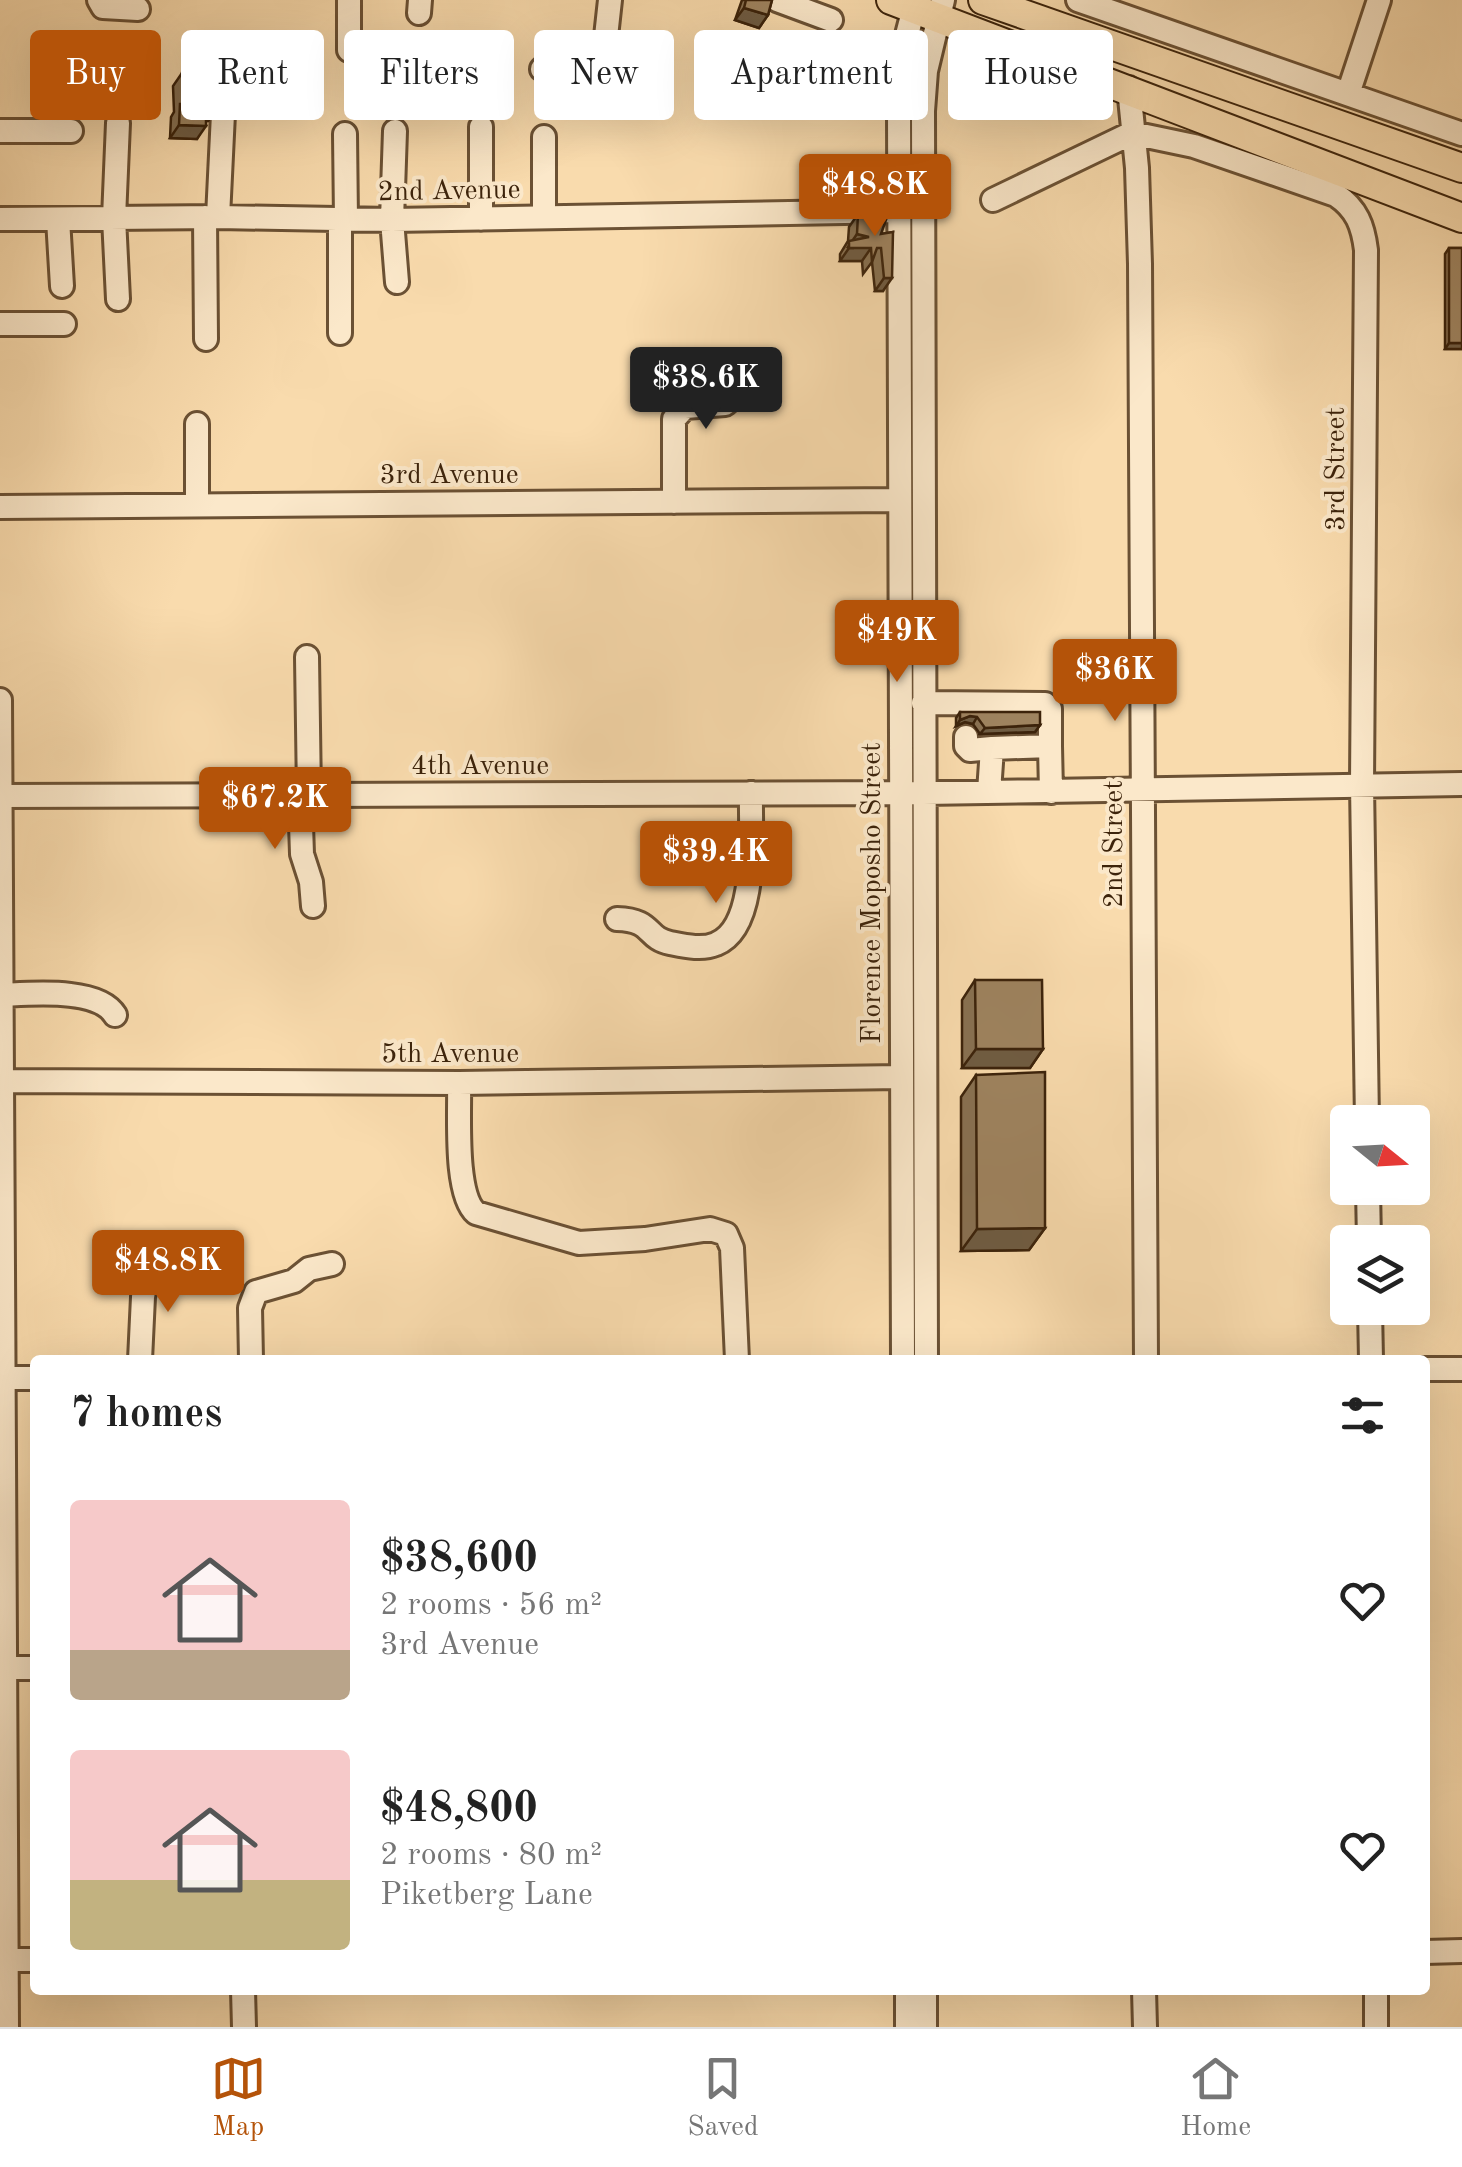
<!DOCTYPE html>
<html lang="en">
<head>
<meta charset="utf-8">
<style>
  :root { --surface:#fff; --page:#f6f6f6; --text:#222; --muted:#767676; --line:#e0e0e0; --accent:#b45309 }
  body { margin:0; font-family:"Old Standard TT",serif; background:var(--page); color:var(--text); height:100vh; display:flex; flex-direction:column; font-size:38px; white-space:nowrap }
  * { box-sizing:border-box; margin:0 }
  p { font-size:32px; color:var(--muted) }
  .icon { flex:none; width:55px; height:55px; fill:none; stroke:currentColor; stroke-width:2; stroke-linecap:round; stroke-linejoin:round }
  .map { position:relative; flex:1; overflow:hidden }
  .sheet { position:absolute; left:30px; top:1355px; width:1400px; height:640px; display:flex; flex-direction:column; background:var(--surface); border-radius:10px; box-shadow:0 10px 40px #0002 }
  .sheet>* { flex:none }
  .hud { position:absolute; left:30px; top:30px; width:1402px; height:90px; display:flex; gap:20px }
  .needle { width:65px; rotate:108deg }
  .tools { position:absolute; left:1330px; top:1105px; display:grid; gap:20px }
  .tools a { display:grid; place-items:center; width:100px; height:100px; border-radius:10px; background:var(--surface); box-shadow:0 10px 40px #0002; font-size:50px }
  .price { position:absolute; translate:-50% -85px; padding:0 22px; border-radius:10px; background:var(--accent); color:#fff; font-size:32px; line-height:65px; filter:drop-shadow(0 2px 5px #0008) }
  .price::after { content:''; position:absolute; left:50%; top:60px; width:30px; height:22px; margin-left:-15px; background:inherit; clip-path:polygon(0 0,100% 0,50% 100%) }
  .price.selected { background:#222; color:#fff }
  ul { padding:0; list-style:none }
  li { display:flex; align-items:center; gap:30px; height:250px; padding:0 40px }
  li span { display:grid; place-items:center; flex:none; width:280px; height:200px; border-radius:10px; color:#555 }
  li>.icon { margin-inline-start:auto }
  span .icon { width:120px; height:120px; fill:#fffc; stroke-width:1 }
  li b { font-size:42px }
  h2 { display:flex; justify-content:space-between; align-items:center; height:120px; padding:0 40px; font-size:42px }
  .tag { padding:0 35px; border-radius:10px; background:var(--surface); box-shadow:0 10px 40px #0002; font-size:35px; line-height:90px }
  .tag.selected { background:var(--accent); color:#fff }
  .dock { display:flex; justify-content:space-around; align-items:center; height:140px; border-top:2px solid var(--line); background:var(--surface); font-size:28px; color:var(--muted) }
  .dock a { display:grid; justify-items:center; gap:5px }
  .dock .selected { color:var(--accent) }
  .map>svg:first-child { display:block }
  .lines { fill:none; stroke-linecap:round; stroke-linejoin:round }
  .minor-casing { stroke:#6b5134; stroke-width:28 }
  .major-casing { stroke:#3c230b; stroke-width:32 }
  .minor { stroke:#fbe8ca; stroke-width:22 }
  .major { stroke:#f9dbad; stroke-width:28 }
  .wall { fill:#887152; stroke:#3c230b; stroke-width:2.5 }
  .shaded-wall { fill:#6f5c42; stroke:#3c230b; stroke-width:2.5 }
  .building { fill:#9e835f; stroke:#3c230b; stroke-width:2.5 }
  .labels { text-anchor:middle; stroke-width:8; stroke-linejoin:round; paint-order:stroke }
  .street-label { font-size:28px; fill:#3c230b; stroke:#fbe8ca }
</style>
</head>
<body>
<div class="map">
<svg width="1462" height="2027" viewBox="0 0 1462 2027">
  <rect width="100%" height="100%" fill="#f9dbad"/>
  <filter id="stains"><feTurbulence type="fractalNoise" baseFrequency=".002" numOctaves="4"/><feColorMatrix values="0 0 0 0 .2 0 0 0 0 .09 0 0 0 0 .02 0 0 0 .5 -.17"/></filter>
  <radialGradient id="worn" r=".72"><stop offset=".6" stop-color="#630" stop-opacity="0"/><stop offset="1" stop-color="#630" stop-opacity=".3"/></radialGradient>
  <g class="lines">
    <!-- minor casing -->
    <g class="minor-casing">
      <path id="minor" d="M99,0L103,7L138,9
        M777,0L831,20
        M1078,0L1462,134
        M419,13L420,0
        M349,50V0
        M603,64L610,0
        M542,69L620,64
        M1129,88L1137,168L1140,264L1146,1360
        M1348,94L1379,0
        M118,123L114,218L118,299
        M0,131H71
        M395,131L392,220L397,282
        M345,134L346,220
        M544,137V217
        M993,200L1132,133L1194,146L1336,195C1357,209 1363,226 1366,250L1362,784L1367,1122
        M205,217L206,339
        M218,217L224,93
        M0,219L218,217L392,220L899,211
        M58,219L62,286
        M481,219V127
        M0,324H64
        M340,333V219
        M674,502V419L685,407L725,404L749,383L767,380
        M197,505V424
        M0,507L899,500
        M307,657L309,795
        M0,700L7,2027
        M923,703L1045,704L1050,709V746
        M966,737V746L970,750L992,748
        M989,792L992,748L1050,746L1051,792
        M300,795L302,854L311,882L313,906
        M0,796L924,793L1462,784
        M617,919C654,920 645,938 670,943C685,946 702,950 716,944C759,927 750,831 751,793
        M0,995C30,994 98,987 115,1015
        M0,1081L459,1083L900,1077
        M459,1083C460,1113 454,1194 476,1213L579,1243L645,1239L710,1229L726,1234L732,1248L737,1360
        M1368,1188L1369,1242
        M1370,1308L1371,1360
        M140,1360L143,1297L149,1263
        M251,1360L250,1308L256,1292L294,1281L309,1269L332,1264
        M903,1360L899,112V66L916,0
        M926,1360L923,111L926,71L943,0
        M1425,1369H1462
        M0,1378H35
        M0,1668H35
        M1425,1952L1462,1951
        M0,1960H35
        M243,1990L244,2027
        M907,1990V2027
        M925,1990V2027
        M1144,1990L1145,2027
        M1376,2027V1990"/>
    </g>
    <!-- major casing -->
    <g class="major-casing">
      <path id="major" d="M891,0L1462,218
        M983,0L1462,168"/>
    </g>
    <!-- minor -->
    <use href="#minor" class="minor"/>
    <!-- major -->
    <use href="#major" class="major"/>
  </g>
  <!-- wall -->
  <path class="wall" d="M742,0H772L768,15L759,28L735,20Z
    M182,73L217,108L208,121H206L197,139L170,138L171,117L174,112L173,86Z
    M858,214L881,234L893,232L883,291H875L872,262L863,274L862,261H840V254L848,241L849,227Z
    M1449,248H1462V349H1445V254Z
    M960,712L1040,725L1035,732L980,734L973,724L965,722L956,726V718Z
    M975,980L1043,1049L1030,1068H962V1000Z
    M976,1075L1045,1228L1029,1250L961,1251V1097Z"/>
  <!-- shaded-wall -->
  <path class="shaded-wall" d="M744,8L768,15L759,28L735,20Z
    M206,107L217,108L208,121L197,120Z
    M179,125L206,126L197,139L170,138Z
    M857,234L869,237L871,248L862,261H840L849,248H854L848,247Z
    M884,278H892L883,291H875Z
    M1449,343H1462V349H1445Z
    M970,716L977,717L973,724L965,722L956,726L960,720Z
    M1040,725L1035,732L980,734L985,728Z
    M976,1049H1043L1030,1068H962Z
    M1045,1228L1029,1250L961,1251L977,1229Z"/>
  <!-- building -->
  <path class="building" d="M746,0H772L768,15L744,8Z
    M221,72L217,108L206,107V126L179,125L180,104H183L182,73Z
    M858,214H888L881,234L893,232L892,278H884L881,248H877L872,262L871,248H849V241L869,237L857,234Z
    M1449,248H1462V343H1449Z
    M960,712H1040V725L985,728L977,717L970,716L960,720Z
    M975,980H1042L1043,1049H976Z
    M1045,1072V1228L977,1229L976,1075Z"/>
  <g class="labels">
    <!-- street labels -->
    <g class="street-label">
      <text transform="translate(449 189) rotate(-1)" y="10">2nd Avenue</text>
      <text transform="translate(1334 469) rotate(-90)" y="10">3rd Street</text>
      <text x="449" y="483">3rd Avenue</text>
      <text x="480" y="774">4th Avenue</text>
      <text transform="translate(1112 844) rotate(-90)" y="10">2nd Street</text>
      <text transform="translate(870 893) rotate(-90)" y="10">Florence Moposho Street</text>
      <text x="450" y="1062">5th Avenue</text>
    </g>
  </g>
  <rect width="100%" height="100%" filter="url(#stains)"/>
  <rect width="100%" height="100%" fill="url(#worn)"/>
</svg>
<div class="tools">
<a><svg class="needle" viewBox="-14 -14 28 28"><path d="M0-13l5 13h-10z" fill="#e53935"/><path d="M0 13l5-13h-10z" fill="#767676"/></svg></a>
<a><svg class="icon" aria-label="layers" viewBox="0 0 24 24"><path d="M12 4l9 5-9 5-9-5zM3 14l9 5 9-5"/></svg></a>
</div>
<b class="price" style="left:875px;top:239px">$48.8K</b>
<b class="price selected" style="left:706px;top:432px">$38.6K</b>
<b class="price" style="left:897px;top:685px">$49K</b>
<b class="price" style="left:1115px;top:724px">$36K</b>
<b class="price" style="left:275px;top:852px">$67.2K</b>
<b class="price" style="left:716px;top:906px">$39.4K</b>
<b class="price" style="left:168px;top:1315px">$48.8K</b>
<div class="hud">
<a class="tag selected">Buy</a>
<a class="tag">Rent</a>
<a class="tag">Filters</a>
<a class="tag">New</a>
<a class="tag">Apartment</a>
<a class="tag">House</a>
</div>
<section class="sheet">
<h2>7 homes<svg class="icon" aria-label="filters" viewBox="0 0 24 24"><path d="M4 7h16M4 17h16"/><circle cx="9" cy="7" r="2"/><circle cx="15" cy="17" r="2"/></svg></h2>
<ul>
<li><span style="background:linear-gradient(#f6c9c9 75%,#b9a48a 0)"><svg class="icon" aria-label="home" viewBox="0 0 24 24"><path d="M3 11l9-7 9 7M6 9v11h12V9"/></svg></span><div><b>$38,600</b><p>2 rooms · 56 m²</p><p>3rd Avenue</p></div><svg class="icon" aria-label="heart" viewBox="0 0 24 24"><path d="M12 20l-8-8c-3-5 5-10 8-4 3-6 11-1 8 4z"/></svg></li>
<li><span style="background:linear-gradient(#f6c9c9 65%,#c2b280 0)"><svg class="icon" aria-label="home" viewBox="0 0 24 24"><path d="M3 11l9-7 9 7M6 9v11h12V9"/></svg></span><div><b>$48,800</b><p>2 rooms · 80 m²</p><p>Piketberg Lane</p></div><svg class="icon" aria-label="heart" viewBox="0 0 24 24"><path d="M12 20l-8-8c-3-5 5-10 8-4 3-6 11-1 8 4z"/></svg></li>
</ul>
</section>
</div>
<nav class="dock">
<a class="selected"><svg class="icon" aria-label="map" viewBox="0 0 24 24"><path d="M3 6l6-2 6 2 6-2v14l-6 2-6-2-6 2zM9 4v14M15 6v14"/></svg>Map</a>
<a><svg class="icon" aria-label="saved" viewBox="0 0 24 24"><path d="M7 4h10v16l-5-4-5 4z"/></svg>Saved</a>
<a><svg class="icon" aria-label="home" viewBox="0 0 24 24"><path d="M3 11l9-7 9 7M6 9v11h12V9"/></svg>Home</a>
</nav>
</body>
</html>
